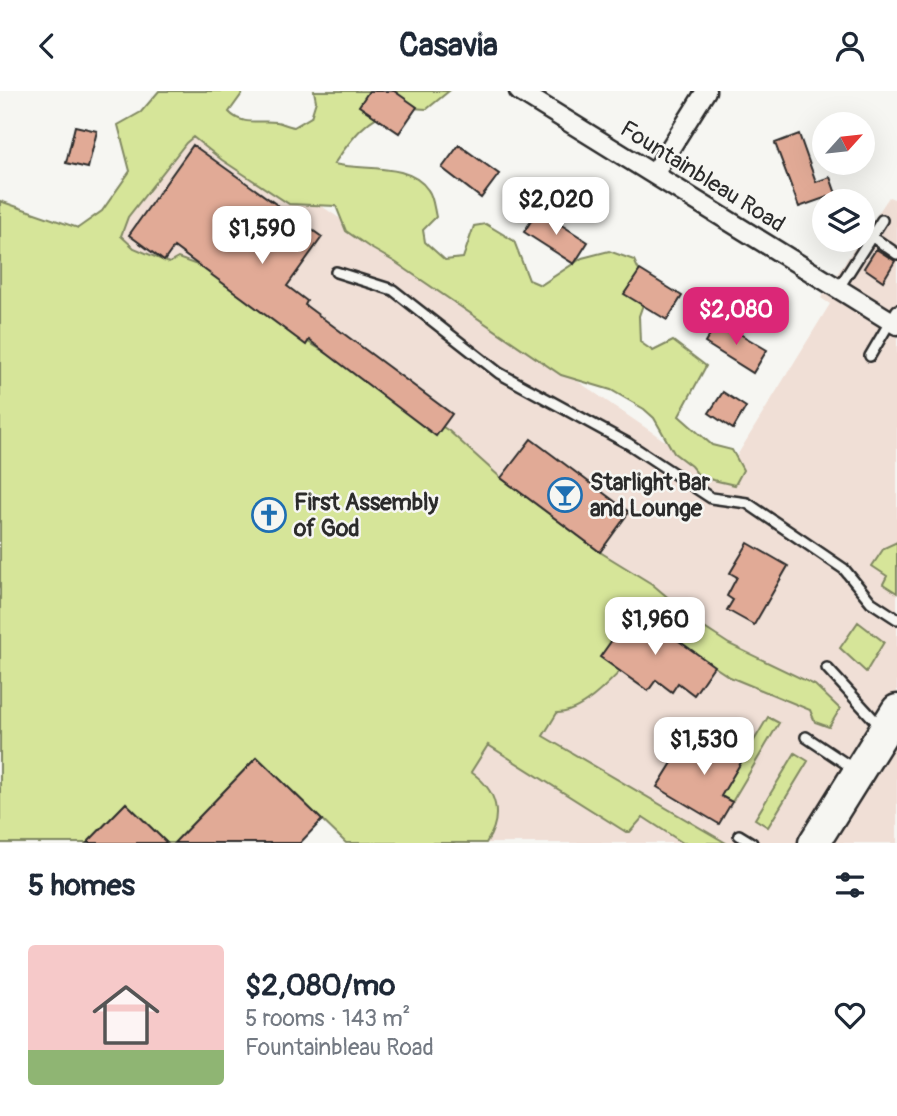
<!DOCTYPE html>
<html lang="en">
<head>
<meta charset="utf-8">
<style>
  :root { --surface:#fff; --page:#f6f6f7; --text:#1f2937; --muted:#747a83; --accent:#db2777 }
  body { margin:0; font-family:Pangolin,sans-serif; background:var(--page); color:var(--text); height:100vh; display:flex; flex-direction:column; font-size:26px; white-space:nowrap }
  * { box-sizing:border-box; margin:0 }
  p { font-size:23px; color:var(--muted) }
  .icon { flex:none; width:38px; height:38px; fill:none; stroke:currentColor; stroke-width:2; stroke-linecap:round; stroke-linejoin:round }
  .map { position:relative; height:752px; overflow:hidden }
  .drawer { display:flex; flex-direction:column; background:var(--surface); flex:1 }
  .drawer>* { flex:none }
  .needle { width:46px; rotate:63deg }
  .buttons { position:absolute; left:812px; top:21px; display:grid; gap:14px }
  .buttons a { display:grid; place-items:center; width:63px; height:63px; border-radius:50%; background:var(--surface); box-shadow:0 7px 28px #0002; font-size:35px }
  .price { position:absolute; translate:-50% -60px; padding:0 16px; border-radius:14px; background:#fff; color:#222; font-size:23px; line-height:46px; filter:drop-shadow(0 2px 4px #0008) }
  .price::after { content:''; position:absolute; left:50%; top:42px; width:21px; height:16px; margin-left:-10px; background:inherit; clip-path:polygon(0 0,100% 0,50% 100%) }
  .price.on { background:var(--accent); color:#fff }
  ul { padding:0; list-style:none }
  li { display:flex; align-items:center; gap:21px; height:175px; padding:0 28px }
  li span { display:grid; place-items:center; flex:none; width:196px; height:140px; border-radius:7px; color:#555 }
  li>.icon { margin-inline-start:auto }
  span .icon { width:84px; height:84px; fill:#fffc; stroke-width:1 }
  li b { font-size:30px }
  h2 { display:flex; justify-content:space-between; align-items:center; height:84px; padding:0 28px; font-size:30px }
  header { display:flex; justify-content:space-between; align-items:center; height:91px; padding:0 28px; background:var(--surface); font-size:32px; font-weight:800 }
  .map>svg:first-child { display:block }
  .built { fill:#f0dfd6 }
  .green { fill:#d6e599; stroke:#808862; stroke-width:2 }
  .building { fill:#e1aa96; stroke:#2b2b2b; stroke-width:2 }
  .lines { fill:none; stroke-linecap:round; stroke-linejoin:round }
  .service-casing { stroke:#2b2b2b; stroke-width:14 }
  .minor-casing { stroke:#2b2b2b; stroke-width:23 }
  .trunk-casing { stroke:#2b2b2b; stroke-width:35 }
  .service { stroke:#f6f6f2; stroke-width:9 }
  .minor { stroke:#f6f6f2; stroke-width:18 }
  .trunk { stroke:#f6f6f2; stroke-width:30 }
  .labels { text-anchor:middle; stroke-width:5; stroke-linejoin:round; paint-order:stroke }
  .street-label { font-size:23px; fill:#2b2b2b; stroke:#f6f6f2 }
  .poi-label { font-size:23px; font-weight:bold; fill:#2b2b2b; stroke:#f6f6f2; text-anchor:start }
</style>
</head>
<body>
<header><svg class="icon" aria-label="back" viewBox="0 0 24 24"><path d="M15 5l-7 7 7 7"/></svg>Casavia<svg class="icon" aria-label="person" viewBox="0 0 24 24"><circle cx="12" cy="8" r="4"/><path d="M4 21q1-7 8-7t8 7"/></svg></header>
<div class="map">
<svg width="897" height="752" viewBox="0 0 897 752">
  <rect width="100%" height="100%" fill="#f6f6f2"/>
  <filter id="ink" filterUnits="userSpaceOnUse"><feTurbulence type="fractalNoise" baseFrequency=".0143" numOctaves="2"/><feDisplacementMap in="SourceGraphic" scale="14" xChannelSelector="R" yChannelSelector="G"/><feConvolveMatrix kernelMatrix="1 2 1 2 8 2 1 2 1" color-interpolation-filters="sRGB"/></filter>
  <g filter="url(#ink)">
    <!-- built -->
    <path class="built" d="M174,14L722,389L830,213L821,207L860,149H863V145L889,106L897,109V752H412L90,145Z"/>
    <!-- green -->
    <path class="green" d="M159,0H244L229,21C242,35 259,29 277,31C282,32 288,35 294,36L311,26L316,10L314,0H449L427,18C418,18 407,16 399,17C368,24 351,48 334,73C363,80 410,71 428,99C433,105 434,118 436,126L423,139L425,151L445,169L463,167L474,135L486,133L514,150L529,189L541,194L582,167L609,160L634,169L648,199L639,225L640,251L653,260L673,250L706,275L679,325L712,354L732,359L743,379L735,394L700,386L691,375L674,362L654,327L644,318L611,299L561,284L395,171L369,156L346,140L336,115L289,113L222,69L193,46L186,52L128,126L121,145L134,157L169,172L178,167L200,175L308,251L376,292L449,340L501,387L600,461L652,493L703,536L729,553L815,594L840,618L829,636L815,631L810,619L730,586L713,575L633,567C615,585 584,622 557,622L543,645L726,752H683L643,726L630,741H626L488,654L471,681C497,699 504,725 486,752H346L257,666L174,752H167L126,712L87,752H0V110L78,137L102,120L130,80L118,34L141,21Z
      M897,451V502L883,493L887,485L872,475L884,457Z
      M858,531L884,551L866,581L840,557Z
      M768,626L779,632L732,711L721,705Z
      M795,662L808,670L768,736L755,728Z"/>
    <!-- building -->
    <path class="building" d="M369,0H394L417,16L399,42L359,15Z
      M75,35L97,40L88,77L66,72Z
      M799,43L816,91L830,86L836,103L799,116L775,52Z
      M193,54L322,146L287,195L307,210L305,214L452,323L436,345L309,249L306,254L174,156L164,170L129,144Z
      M459,54L499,83L481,107L442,77Z
      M538,119L588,151L574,173L524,141Z
      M876,158L895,170L883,190L864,177Z
      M640,179L682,205L667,229L624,203Z
      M718,230L767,259L753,282L705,252Z
      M723,301L746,316L733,338L709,322Z
      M531,348L629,421L600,461L501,387Z
      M748,452L788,475L754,534L727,519L733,509L727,505L737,486L730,482Z
      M634,518L714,575L694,604L678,592L672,601L656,589L648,600L600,566Z
      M709,640L746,663L721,705L732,711L719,733L657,696L680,659L693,667Z
      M257,666L322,729L300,752H174Z
      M126,712L167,752H87Z"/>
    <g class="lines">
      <!-- service casing -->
      <g class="service-casing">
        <path id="service" d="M871,145L897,163
          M336,181L393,199L499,282L629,353L711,407L747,412L844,478L871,511L897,528
          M838,198L882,129
          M870,265L897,219
          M827,577L880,635
          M806,646L854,678
          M739,744L752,752"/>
      </g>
      <!-- minor casing -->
      <g class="minor-casing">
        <path id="minor" d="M519,0L897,234
          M654,83L706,0"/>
      </g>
      <!-- trunk casing -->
      <g class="trunk-casing">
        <path id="trunk" d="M814,752L897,619"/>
      </g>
      <!-- service -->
      <use href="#service" class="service"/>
      <!-- minor -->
      <use href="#minor" class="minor"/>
      <!-- trunk -->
      <use href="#trunk" class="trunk"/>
    </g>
  </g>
  <!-- icons -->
  <defs>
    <g id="bar-ring" transform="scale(1.75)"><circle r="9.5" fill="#f6f6f2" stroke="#1f6fb2" stroke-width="1.5"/><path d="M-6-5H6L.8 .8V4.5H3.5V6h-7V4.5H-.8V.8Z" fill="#1f6fb2"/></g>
    <g id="church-ring" transform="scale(1.75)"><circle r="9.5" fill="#f6f6f2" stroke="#1f6fb2" stroke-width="1.5"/><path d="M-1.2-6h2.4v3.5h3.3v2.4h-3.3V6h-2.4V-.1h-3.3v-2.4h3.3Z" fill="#1f6fb2"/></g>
  </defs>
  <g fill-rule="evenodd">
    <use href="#bar-ring" x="565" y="404"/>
    <use href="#church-ring" x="269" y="424"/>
  </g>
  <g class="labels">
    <!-- street labels -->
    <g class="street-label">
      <text transform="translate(703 85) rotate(32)" y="8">Fountainbleau Road</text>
    </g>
    <!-- poi labels -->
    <g class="poi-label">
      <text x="590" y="399">Starlight Bar<tspan x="590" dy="26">and Lounge</tspan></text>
      <text x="294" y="419">First Assembly<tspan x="294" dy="26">of God</tspan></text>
    </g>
  </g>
</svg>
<div class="buttons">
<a><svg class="needle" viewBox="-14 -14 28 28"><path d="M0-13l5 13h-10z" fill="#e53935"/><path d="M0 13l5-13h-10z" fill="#747a83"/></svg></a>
<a><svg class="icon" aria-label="layers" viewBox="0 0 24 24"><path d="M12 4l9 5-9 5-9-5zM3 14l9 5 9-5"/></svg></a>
</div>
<b class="price" style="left:556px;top:146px">$2,020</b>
<b class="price" style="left:262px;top:175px">$1,590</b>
<b class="price on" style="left:736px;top:256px">$2,080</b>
<b class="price" style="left:655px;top:566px">$1,960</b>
<b class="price" style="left:704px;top:686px">$1,530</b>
</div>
<section class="drawer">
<h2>5 homes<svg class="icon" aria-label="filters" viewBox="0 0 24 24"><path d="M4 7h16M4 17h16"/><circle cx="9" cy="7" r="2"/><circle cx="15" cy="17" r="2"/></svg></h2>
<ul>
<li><span style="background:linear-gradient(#f6c9c9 75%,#8fb573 0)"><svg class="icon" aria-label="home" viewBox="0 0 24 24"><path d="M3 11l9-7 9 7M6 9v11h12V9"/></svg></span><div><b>$2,080/mo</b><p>5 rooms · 143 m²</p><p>Fountainbleau Road</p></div><svg class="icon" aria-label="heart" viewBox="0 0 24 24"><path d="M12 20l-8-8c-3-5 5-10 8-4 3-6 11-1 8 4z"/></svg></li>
</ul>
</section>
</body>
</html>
